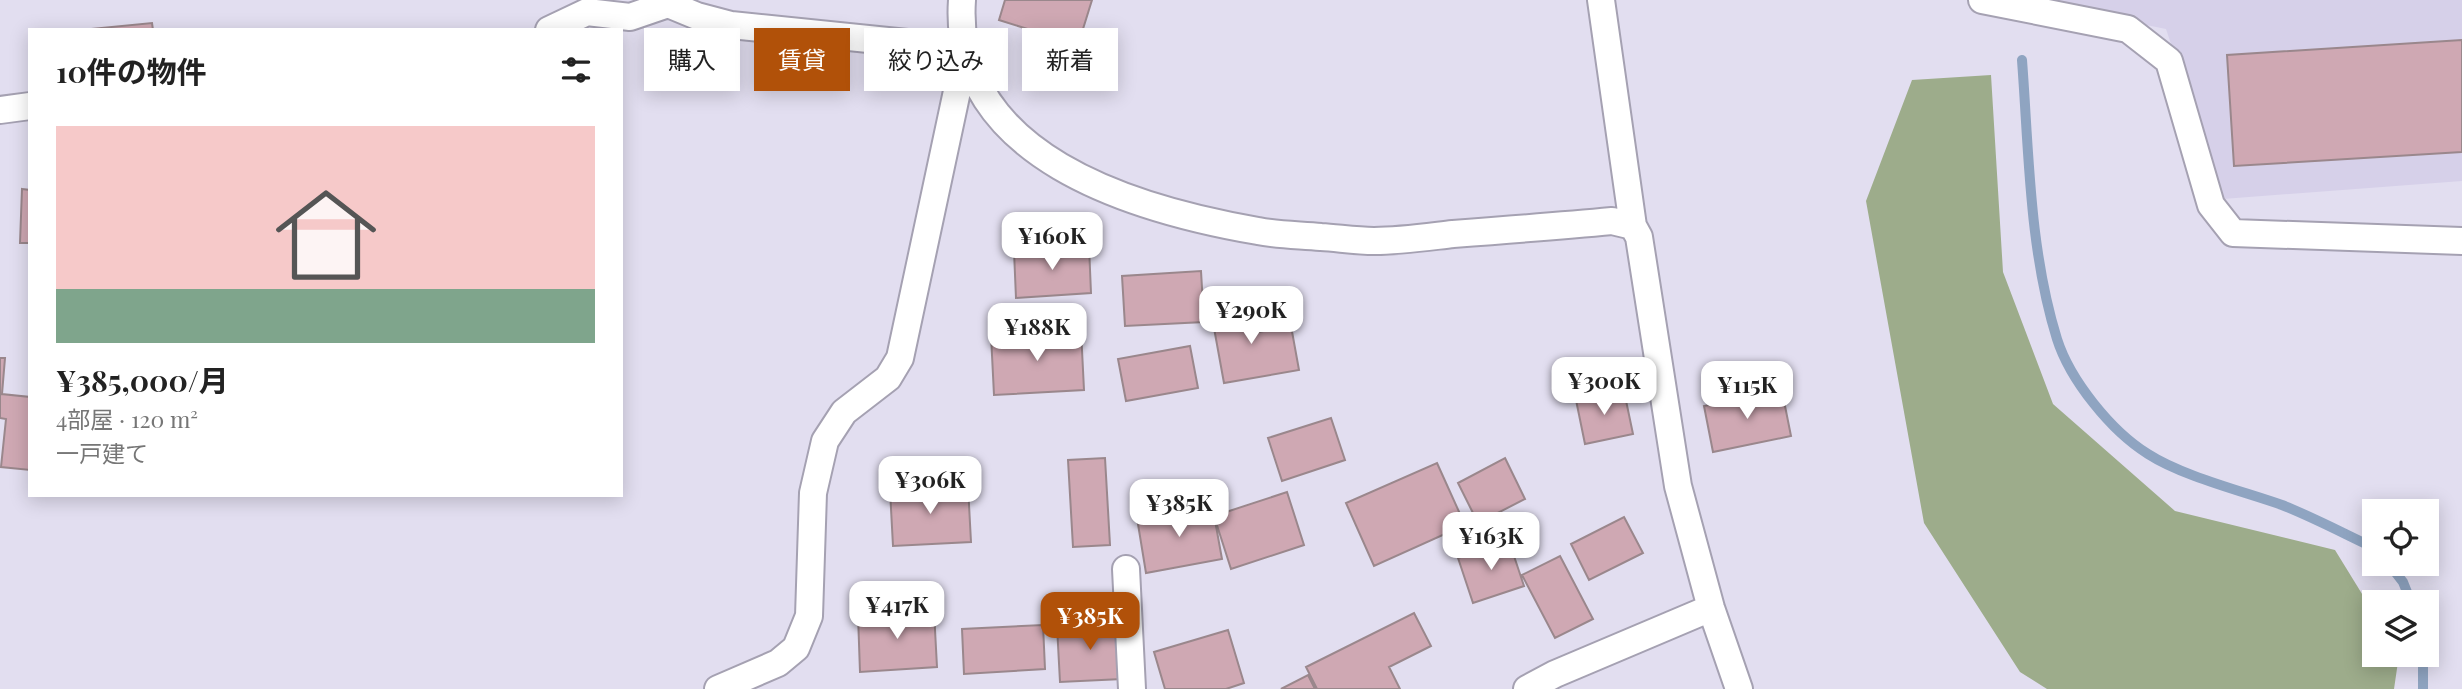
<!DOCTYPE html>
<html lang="ja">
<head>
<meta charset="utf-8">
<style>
  :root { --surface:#fff; --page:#f2f2f2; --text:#222; --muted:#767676; --line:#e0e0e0; --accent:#b15109 }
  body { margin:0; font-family:"Playfair Display","Noto Sans JP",serif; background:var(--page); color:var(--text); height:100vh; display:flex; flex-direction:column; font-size:26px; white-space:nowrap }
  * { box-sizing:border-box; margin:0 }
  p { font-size:23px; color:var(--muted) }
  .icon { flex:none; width:38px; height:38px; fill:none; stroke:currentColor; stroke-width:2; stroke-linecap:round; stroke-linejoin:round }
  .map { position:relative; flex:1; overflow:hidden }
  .side { position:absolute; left:28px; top:28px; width:595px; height:469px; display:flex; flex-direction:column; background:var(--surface); border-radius:0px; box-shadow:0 4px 18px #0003 }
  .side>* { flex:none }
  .hud { position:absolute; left:644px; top:28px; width:665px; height:63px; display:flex; gap:14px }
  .tools { position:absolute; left:2362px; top:499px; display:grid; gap:14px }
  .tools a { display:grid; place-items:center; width:77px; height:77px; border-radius:0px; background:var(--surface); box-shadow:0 4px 18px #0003; font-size:35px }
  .price { position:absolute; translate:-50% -60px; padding:0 16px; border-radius:14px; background:#fff; color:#222; font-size:23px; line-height:46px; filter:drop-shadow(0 2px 4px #0008) }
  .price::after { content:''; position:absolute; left:50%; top:42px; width:21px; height:16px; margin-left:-10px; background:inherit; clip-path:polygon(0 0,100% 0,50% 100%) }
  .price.active { background:var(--accent); color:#fff }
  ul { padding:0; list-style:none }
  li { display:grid; align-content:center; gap:14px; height:371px; padding:0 28px }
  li+li { border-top:2px solid var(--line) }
  li span { display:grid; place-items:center; height:217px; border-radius:0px; color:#555 }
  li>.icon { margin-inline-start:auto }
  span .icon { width:126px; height:126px; fill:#fffc; stroke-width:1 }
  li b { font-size:30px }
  h2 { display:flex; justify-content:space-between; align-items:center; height:84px; padding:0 28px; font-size:30px }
  .pill { padding:0 24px; border-radius:0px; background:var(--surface); box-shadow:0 4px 18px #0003; font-size:24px; line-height:63px }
  .pill.active { background:var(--accent); color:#fff }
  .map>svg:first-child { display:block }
  .built { fill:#d6d0e9 }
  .forest { fill:#9dac8b }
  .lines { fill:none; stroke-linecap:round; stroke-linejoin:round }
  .stream { stroke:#8fa4c1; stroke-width:10 }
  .building { fill:#cfa8b3; stroke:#9a878c; stroke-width:2 }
  .minor-casing { stroke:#a5a1b2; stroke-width:30 }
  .minor { stroke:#fff; stroke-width:26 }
</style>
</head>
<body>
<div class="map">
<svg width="2462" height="689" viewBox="0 0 2462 689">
  <rect width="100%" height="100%" fill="#e2def0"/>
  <!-- built -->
  <path class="built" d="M2023,0H2462V181L2223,199L2166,29Z"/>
  <!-- forest -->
  <path class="forest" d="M1991,75L2003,272L2053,404L2175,511L2335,550L2375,615V654L2399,655L2394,689H2047L2020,672L1924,523L1866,201L1912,80Z"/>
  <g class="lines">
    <!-- stream -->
    <path class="stream" d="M2022,60C2029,152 2029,249 2057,339C2070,380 2111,431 2148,454C2182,476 2242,491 2282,505C2310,516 2337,530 2364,543L2375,551
      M2389,564L2403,582L2411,602
      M2423,689V654"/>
  </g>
  <!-- building -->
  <path class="building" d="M1005,0H1092L1078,45L999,20Z
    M152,23L153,30H81Z
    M2462,40V152L2234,166L2227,55Z
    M22,189L30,190V243H20Z
    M1089,246L1091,293L1016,298L1014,251Z
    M1201,271L1204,322L1125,326L1122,276Z
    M1241,300L1247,334L1291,326L1299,370L1224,383L1210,306Z
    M1081,330L1084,390L994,395L991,335Z
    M1190,346L1198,388L1126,401L1118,359Z
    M0,358H5L2,394L30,397V470L1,467L6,419L0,418Z
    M1624,391L1633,434L1585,444L1576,400Z
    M1782,391L1791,436L1713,452L1704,406Z
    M1331,418L1345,460L1282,481L1268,438Z
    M1105,458L1110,545L1073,547L1068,460Z
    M1505,458L1525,499L1478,523L1458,483Z
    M1437,463L1465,525L1374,566L1346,503Z
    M968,486L971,542L893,546L890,490Z
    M1287,492L1304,545L1231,569L1214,516Z
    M1212,504L1222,559L1146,573L1137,518Z
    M1624,517L1643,553L1589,580L1571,544Z
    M1509,541L1524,586L1473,603L1458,558Z
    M1560,556L1593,619L1555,638L1522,575Z
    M934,611L937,667L860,672L858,615Z
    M1414,613L1431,646L1389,667L1400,689H1317L1306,667Z
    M1119,623L1122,679L1060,682L1057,626Z
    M1043,625L1045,669L964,674L962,629Z
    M1228,630L1244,683L1226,689H1165L1154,652Z
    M1308,675L1315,689H1281Z"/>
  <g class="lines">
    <!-- minor casing -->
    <g class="minor-casing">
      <path id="minor" d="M664,0L668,4L697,16L731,25L966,49
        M962,0C951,157 1136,210 1258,231C1278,235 1300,235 1321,237C1338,238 1356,241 1374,241C1400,241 1427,237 1453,234C1506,230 1559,226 1612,221L1633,226
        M1601,0L1633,226L1639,237L1678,486L1711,608L1739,689
        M1982,0L2128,29L2169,61L2211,205L2233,233L2462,241
        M549,30L587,12L630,17L668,4
        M0,110L30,106
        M1126,569L1132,689
        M718,689L778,663L796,648L809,616L813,493L825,441L844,412L888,378L900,358L966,49
        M1527,689L1555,674L1711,608"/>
    </g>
    <!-- minor -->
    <use href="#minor" class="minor"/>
  </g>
</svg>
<div class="tools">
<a><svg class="icon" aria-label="locate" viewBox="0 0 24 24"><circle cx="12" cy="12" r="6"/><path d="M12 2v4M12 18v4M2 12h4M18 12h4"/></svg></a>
<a><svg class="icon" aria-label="layers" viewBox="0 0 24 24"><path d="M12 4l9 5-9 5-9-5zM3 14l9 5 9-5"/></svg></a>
</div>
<b class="price" style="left:1052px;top:272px">¥160K</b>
<b class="price" style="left:1251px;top:346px">¥290K</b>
<b class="price" style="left:1037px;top:363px">¥188K</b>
<b class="price" style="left:1604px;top:417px">¥300K</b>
<b class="price" style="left:1747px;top:421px">¥115K</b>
<b class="price" style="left:930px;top:516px">¥306K</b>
<b class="price" style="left:1179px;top:539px">¥385K</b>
<b class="price" style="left:1491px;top:572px">¥163K</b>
<b class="price" style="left:897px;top:641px">¥417K</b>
<b class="price active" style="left:1090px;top:652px">¥385K</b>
<div class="hud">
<a class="pill">購入</a>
<a class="pill active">賃貸</a>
<a class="pill">絞り込み</a>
<a class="pill">新着</a>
</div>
<section class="side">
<h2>10件の物件<svg class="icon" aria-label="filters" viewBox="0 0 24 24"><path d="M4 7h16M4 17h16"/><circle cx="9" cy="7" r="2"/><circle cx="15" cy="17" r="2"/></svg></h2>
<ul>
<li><span style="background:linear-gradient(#f6c9c9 75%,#7fa58c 0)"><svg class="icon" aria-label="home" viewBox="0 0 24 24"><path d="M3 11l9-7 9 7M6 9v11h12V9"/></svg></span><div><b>¥385,000/月</b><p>4部屋 · 120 m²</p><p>一戸建て</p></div></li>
</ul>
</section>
</div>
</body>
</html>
